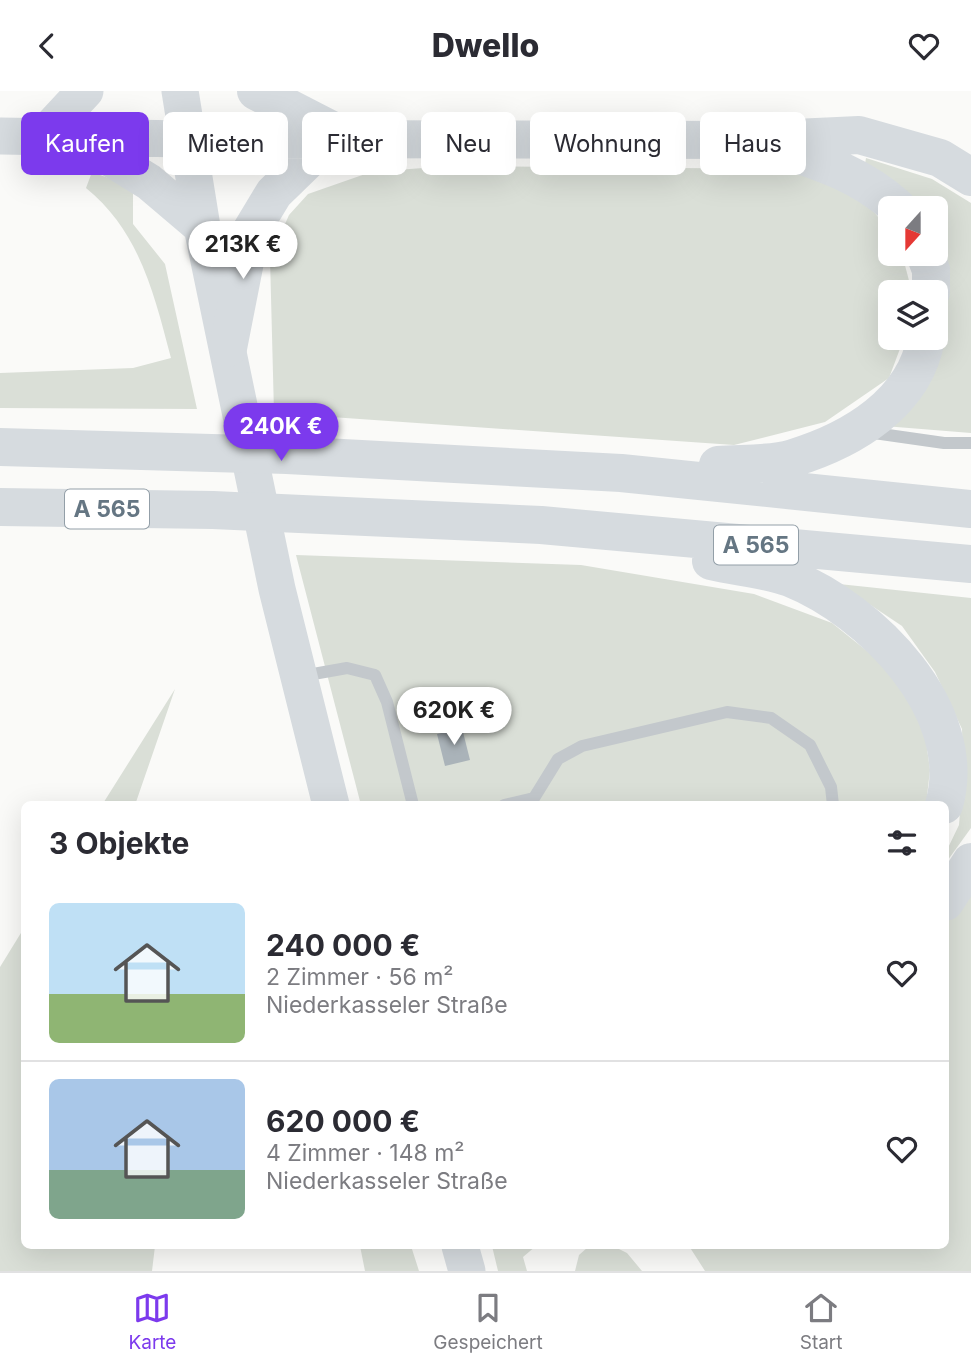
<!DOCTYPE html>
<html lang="de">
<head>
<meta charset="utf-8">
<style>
  :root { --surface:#fff; --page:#f7f7f7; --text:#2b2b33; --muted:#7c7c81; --line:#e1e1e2; --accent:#7c3aed }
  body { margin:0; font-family:Inter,sans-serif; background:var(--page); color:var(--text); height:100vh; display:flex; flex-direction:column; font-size:26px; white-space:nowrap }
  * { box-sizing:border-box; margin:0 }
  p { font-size:23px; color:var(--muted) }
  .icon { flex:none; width:38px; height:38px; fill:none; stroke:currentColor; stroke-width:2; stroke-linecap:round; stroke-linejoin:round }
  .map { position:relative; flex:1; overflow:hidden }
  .sheet { position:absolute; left:21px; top:710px; width:928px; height:448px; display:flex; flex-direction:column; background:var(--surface); border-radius:10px; box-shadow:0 7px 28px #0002 }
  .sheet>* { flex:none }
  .hud { position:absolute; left:21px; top:21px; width:929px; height:63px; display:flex; gap:14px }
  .needle { width:46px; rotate:201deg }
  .fabs { position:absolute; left:878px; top:105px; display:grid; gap:14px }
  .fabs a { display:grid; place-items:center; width:70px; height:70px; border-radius:10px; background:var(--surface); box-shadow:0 7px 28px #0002; font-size:35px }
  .price { position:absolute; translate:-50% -60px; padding:0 16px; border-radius:24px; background:#fff; color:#222; font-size:23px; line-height:46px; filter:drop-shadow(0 2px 4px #0008) }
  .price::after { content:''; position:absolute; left:50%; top:42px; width:21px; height:16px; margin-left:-10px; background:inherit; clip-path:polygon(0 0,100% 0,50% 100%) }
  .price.selected { background:var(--accent); color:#fff }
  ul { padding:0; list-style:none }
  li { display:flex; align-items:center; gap:21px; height:175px; padding:0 28px }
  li+li { border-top:2px solid var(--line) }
  li span { display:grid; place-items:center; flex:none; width:196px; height:140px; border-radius:10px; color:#555 }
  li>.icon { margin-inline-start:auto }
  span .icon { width:84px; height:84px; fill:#fffc; stroke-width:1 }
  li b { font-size:30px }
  h2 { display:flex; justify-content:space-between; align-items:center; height:84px; padding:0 28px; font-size:30px }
  .tag { padding:0 24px; border-radius:10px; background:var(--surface); box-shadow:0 7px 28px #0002; font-size:24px; line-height:63px }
  .tag.selected { background:var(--accent); color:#fff }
  header { display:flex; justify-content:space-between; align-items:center; height:91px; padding:0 28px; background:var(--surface); font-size:32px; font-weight:800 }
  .menu { display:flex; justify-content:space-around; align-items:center; height:98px; border-top:2px solid var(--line); background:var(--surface); font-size:19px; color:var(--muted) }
  .menu a { display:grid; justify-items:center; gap:4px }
  .menu .selected { color:var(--accent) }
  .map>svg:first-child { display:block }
  .green { fill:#dadfd7 }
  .building { fill:#aab3b9 }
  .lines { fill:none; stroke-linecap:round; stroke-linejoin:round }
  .service { stroke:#c3c8cc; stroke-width:12 }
  .secondary { stroke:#d6dbdf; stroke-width:37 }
  .motorway { stroke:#d6dbdf; stroke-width:38 }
  .labels { text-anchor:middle; stroke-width:7; stroke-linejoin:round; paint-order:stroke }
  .shield { fill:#fff; stroke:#939fa8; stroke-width:2 }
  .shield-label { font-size:23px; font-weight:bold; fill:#657683 }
</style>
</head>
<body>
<header><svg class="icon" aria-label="back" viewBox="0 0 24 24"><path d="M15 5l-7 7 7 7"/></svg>Dwello<svg class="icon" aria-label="heart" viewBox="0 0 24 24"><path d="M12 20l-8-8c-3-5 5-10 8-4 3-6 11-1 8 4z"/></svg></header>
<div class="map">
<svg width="971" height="1180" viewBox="0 0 971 1180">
  <rect width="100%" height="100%" fill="#fafaf8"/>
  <!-- green -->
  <path class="green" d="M866,67L932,88L971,112V342L884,335L936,262L943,220L942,183L936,163V117H910L865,73Z
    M449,75L787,78L827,88L868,114L891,141V163H902L912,201H891V247H904L889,287L825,331L734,354L274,322L270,167L289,124L308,103L371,81Z
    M92,81L133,96V133L165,173L197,318L0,317V282L133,277L171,267C154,203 140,141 86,97Z
    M296,464L581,474L754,503L832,532L877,568L913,609L926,650L930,679L926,714H361Z
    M839,493L971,507V737L945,773V763L959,734L963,682L962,638L935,581L902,535Z
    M175,598L135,714H102Z
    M971,799V1180H705L689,1155H945V830Z
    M24,837V1155H155L152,1180H0V876Z
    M360,1155H411L419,1180H365Z
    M492,1155H536L523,1166L527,1180H498Z
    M613,1155L627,1162L642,1180H575L579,1164L588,1156Z"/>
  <!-- building -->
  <path class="building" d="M462,637L470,669L445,675L437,643Z"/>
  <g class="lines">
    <!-- service -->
    <path class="service" d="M867,341L944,352H971
      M302,585L347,577L375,584L387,611L413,714
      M504,714L534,707L558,668L582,655L727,621L771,627L810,654L831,696L833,714"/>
    <!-- secondary -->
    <path class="secondary" d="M180,0L202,136L277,498L331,714
      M0,45L188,48
      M43,45L85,0
      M81,49L149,91L202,136
      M460,1155L467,1180"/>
    <!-- motorway -->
    <path class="motorway" d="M256,0L343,45
      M188,48L754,49L859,44L940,67L971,86
      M776,56C822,71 862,84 898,117
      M925,163L931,179V201
      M228,257L251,140L274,102L310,67L346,51
      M0,356L287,364L621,382L971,418
      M718,374C741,372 771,374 793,367C852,349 915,312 926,247
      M0,416L213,419L541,434L971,473
      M711,470C736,476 766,478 790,487C870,519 971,619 944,714
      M945,811L971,771"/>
  </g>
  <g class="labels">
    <!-- shield labels -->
    <g class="shield">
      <rect x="65" y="398.5" width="84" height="39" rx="5"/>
      <rect x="714" y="434.5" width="84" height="39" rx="5"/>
    </g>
    <g class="shield-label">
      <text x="107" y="426">A 565</text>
      <text x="756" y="462">A 565</text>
    </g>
  </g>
</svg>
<div class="fabs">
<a><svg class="needle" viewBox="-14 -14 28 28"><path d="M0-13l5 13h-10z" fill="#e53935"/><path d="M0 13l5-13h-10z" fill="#7c7c81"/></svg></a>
<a><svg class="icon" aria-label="layers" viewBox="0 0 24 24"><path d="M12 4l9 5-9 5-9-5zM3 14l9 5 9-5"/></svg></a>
</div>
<b class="price" style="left:243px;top:190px">213K €</b>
<b class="price selected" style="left:281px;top:372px">240K €</b>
<b class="price" style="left:454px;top:656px">620K €</b>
<div class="hud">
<a class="tag selected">Kaufen</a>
<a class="tag">Mieten</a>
<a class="tag">Filter</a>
<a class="tag">Neu</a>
<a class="tag">Wohnung</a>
<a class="tag">Haus</a>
</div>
<section class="sheet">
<h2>3 Objekte<svg class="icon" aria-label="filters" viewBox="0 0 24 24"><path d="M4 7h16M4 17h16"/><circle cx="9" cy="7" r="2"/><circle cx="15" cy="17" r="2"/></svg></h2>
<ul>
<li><span style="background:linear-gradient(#bfe0f5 65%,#8fb573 0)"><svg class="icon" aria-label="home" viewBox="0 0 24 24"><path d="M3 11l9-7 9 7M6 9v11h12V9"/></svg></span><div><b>240 000 €</b><p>2 Zimmer · 56 m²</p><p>Niederkasseler Straße</p></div><svg class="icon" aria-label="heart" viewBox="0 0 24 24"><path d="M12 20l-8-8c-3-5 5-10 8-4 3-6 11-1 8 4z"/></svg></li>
<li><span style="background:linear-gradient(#a9c7e8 65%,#7fa58c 0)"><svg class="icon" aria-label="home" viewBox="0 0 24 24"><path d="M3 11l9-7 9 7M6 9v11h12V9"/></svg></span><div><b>620 000 €</b><p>4 Zimmer · 148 m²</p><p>Niederkasseler Straße</p></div><svg class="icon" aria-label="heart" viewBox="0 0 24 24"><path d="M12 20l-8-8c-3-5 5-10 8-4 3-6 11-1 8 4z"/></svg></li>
</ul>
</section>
</div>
<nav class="menu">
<a class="selected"><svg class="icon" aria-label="map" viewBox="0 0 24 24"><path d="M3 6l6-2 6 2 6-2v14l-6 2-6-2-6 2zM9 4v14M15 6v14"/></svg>Karte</a>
<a><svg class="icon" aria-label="saved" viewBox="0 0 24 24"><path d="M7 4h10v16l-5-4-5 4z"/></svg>Gespeichert</a>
<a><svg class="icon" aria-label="home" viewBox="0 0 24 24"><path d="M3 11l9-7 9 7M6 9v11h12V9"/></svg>Start</a>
</nav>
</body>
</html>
